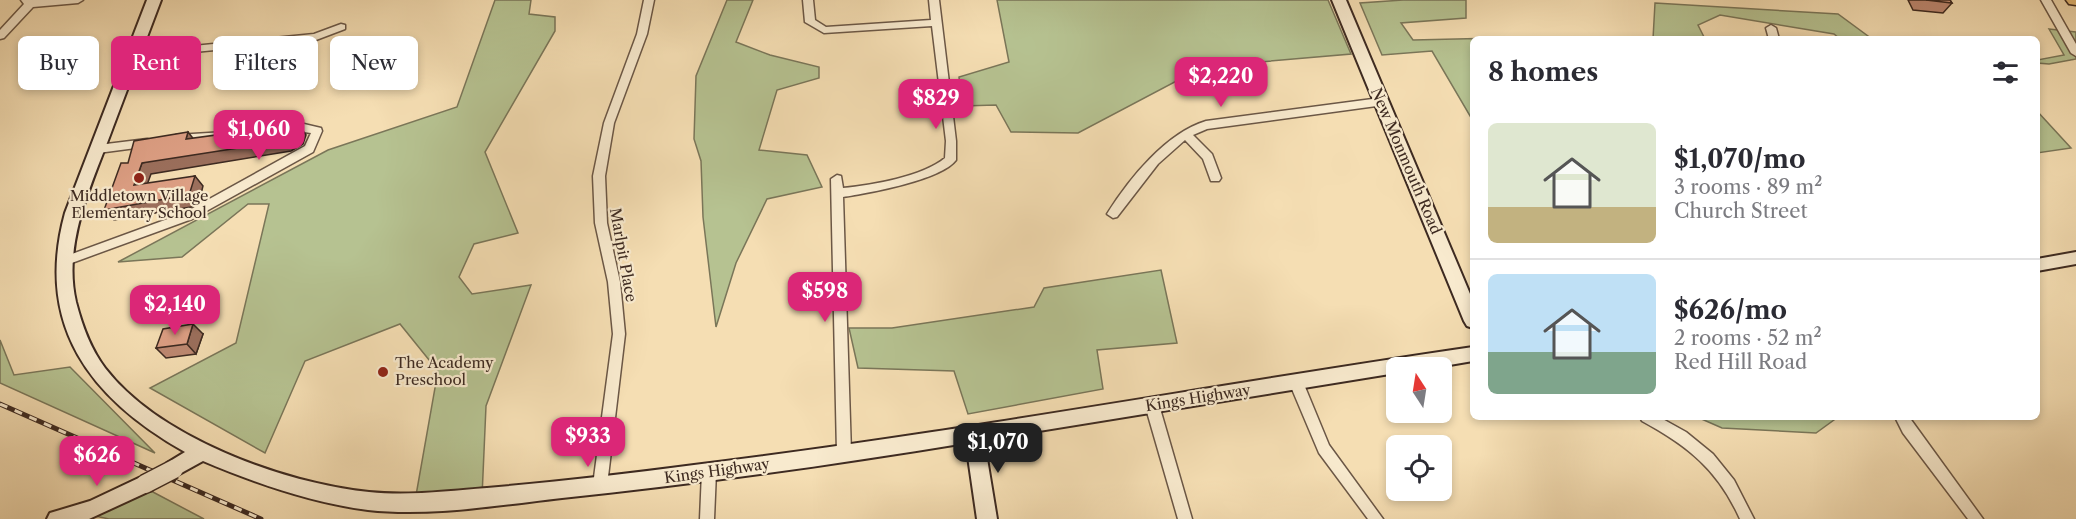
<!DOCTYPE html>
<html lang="en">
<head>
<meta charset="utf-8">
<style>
  :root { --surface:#fff; --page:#f7f7f7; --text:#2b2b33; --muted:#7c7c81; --line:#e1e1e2; --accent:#db2777 }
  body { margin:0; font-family:"Libre Caslon Text",serif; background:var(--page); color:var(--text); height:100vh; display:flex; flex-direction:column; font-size:22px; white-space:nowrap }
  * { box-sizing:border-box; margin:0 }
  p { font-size:20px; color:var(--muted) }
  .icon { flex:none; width:33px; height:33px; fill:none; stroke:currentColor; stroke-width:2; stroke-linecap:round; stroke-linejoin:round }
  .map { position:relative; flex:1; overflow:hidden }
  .sheet { position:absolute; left:1470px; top:36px; width:570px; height:384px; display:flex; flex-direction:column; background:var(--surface); border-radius:9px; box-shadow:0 3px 9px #0003 }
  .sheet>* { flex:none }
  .hud { position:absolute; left:18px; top:36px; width:570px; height:54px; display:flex; gap:12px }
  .needle { width:39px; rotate:348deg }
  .tools { position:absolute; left:1386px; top:357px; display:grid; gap:12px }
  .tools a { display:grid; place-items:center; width:66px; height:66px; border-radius:9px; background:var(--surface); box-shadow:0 3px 9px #0003; font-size:30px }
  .price { position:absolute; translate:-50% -51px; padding:0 14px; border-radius:12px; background:var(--accent); color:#fff; font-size:20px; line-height:39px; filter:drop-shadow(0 2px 3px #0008) }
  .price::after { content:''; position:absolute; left:50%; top:36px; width:18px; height:14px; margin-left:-9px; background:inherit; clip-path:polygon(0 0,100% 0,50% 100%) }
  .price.selected { background:#222; color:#fff }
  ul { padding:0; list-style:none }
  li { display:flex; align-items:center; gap:18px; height:150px; padding:0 18px }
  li+li { border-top:2px solid var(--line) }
  li span { display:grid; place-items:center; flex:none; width:168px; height:120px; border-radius:9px; color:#555 }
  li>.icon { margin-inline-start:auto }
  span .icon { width:72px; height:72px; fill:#fffc; stroke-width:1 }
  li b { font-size:26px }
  h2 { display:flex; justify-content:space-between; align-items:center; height:72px; padding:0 18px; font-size:26px }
  .pill { padding:0 21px; border-radius:9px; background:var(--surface); box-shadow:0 3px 9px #0003; font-size:21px; line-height:54px }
  .pill.selected { background:var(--accent); color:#fff }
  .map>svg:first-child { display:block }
  .green { fill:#b6c291; stroke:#7a7659; stroke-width:1.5 }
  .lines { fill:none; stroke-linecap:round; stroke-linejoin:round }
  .street-casing { stroke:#6b5746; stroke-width:3 }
  .secondary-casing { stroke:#3d2a21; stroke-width:4 }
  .highway-casing { stroke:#3d2a21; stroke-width:3 }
  .street { fill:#f8eace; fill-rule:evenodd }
  .secondary { fill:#f8eace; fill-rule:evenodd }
  .highway { fill:#eabf7a; fill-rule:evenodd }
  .rail-casing { stroke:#3d2a21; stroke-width:5 }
  .rail { stroke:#f8eace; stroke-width:3; stroke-dasharray:8; stroke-linecap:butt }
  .secondary-bridge-casing { stroke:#3d2a21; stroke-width:21; stroke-linecap:butt }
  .secondary-bridge { stroke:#f8eace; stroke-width:18 }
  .wall { fill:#be8972; stroke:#3d2a21; stroke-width:1.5 }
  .shaded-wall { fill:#9b6f5c; stroke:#3d2a21; stroke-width:1.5 }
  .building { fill:#dd9f84; stroke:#3d2a21; stroke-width:1.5 }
  .poi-dot { fill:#8f2418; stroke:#f8eace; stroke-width:2 }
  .labels { text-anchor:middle; stroke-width:4.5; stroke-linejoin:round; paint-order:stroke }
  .street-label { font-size:15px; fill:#3d2a21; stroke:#f8eace }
  .poi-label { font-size:15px; fill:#3d2a21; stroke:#f8eace }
</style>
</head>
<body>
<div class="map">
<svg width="2076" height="519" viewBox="0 0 2076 519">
  <rect width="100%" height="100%" fill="#f5deb3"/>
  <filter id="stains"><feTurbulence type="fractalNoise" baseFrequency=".00333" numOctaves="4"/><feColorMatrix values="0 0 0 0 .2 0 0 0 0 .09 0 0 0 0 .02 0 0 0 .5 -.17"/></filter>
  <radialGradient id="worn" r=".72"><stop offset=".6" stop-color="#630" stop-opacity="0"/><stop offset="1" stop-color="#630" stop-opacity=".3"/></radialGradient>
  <!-- green -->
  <path class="green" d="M495,0H531L529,14L555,17V31L485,152L518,233L474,244L459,277L472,294L531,285L486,406L482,497L415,501L438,371L400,324L305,361L265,453L150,388L236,343L269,204H248L182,257L118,262L328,150L457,107Z
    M727,0H753L736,42L770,55L819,67V78L777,90L759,150L807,155L822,187L767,199L736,263L716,327L703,217L701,161L694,139L696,76Z
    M997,0H1328L1351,54L1203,67L1078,133L1011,132L996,105L962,106L959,77L1009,62Z
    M1403,0H1466V18L1401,23L1413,40L1499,38L1512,39H1473V121L1432,51L1382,55L1360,3Z
    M1655,3L1838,14L1872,39H1840L1834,34L1720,15L1698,25L1705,39H1653Z
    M2049,29L2076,32V59L2049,64L2037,63V60L2064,55Z
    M2037,111L2071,148L2037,153Z
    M1161,270L1177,343L1097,350L1103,389L968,414L954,371L858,368L849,328H892L1034,307L1044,288Z
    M0,340L14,375L70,367L155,453L0,383Z
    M1697,417H1838L1816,433L1722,428Z
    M151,491L204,519H109L95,516Z"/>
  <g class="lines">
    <!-- street casing -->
    <g class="street-casing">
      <path id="street" d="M21,0H83L78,3L33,7L4,38L0,39V30L24,4Z
        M644,0H654L647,34L614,123L605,176L607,223L620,282L625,334L607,485L605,489L600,491L595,489L593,485L613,334L608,282L595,223L593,176L604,123L637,34Z
        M803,0H813L815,20L826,27L931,20L929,0H939L956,141V160C941,180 869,193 843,197L851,453L849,457L844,459L839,457L837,453L831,179L837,175L841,176L843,188C872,185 922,177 945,158L946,141L932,26L824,33L805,22Z
        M2041,0H2051L2076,44V56L2071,53Z
        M341,24L345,25V29L316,40L133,58L128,55L133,52L314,34Z
        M1771,25L1776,28L1779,39H1769L1766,28Z
        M1380,98L1384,99L1385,102L1384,105L1207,129L1193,135L1212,154L1221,178L1219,181H1211L1203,159L1185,140L1158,164L1117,217L1113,218L1107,214C1129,179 1166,133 1206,121Z
        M304,124L321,128L322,131L313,152L192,219L69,264H61L59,261L61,258L184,213L305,146L311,133L304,132L287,135L282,131L283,128Z
        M225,132L230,136L225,140L176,143L171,139L176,135Z
        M147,139L151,140L153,143L151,146L98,153L92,149L98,145Z
        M1296,376L1301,378L1303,382L1329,445L1383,519H1368L1319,453L1289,382L1291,378Z
        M1152,399L1157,401L1159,405L1192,519H1178L1145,405L1147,401Z
        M1640,417H1659L1686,432L1713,454L1734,480L1754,519H1740C1718,470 1688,446 1642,421Z
        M1895,417H1909L1983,519H1968L1903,433Z
        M709,466L714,468L716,472L714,519H700L702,472L704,468Z"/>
    </g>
    <!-- secondary casing -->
    <g class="secondary-casing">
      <path id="secondary" d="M147,0H161C145,42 129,85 113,127C93,182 62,242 76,302C82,325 90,348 105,368C159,438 283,483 369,492C408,496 448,491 487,488C556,482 625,474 694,465C955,433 1213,385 1473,347V361L1432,368H1396V373L984,440L997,519H977L966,443C832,465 697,484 562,498C500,505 430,517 368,510C312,503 255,483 203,461L174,477L167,475L165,469L167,463L185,452C91,399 34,326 65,213Z
        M1332,0H1346L1473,301V328L1467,326L1464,321Z
        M2076,252V264L2037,271V259Z
        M145,475L152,478L155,484L152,490L89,519H47L50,513L90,501Z"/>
    </g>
    <!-- highway casing -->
    <g class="highway-casing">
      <path id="highway" d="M2066,0H2076V5L2069,4Z"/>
    </g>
    <!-- street -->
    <use href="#street" class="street"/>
    <!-- secondary -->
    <use href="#secondary" class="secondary"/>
    <!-- highway -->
    <use href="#highway" class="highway"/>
    <!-- rail casing -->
    <g class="rail-casing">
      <path id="rail" d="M0,404L261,519"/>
    </g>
    <!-- rail -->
    <use href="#rail" class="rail"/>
    <!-- secondary-bridge casing -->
    <g class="secondary-bridge-casing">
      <path id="secondary-bridge" d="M145,484L174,469"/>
    </g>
    <!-- secondary-bridge -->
    <use href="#secondary-bridge" class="secondary-bridge"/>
  </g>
  <!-- wall -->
  <path class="wall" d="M1908,0H1950L1952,3L1943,13L1913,10Z
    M203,334L196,354L166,358L156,348Z"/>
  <!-- shaded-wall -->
  <path class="shaded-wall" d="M298,124L306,135L303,144L291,151L151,174L143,196L134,185L142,163Z
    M188,132L196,142L186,139Z
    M195,176L203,186L199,202L191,207L114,220L104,210Z
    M193,324L203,334L196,354L187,344Z"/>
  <!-- building -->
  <path class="building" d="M1926,0H1950L1952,3Z
    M298,124L296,134L283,141L142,163L134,185L195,176L190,192L182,196L104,210L121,163H128L134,141L188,132L186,139Z
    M193,324L187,344L156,348L163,329Z"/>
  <!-- markers -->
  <g class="poi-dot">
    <circle cx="139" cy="178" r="6"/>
    <circle cx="383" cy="372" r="6"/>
  </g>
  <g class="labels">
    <!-- street labels -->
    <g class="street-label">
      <text transform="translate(1406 161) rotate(67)" y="5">New Monmouth Road</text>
      <text transform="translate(623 255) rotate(80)" y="5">Marlpit Place</text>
      <text transform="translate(1198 398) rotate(-9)" y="5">Kings Highway</text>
      <text transform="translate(717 471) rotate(-8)" y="5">Kings Highway</text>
    </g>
    <!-- poi labels -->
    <g class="poi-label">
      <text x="139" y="201">Middletown Village<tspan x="139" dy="17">Elementary School</tspan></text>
      <text x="395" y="368" text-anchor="start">The Academy<tspan x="395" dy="17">Preschool</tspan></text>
    </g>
  </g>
  <rect width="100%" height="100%" filter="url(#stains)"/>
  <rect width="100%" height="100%" fill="url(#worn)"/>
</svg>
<div class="tools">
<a><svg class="needle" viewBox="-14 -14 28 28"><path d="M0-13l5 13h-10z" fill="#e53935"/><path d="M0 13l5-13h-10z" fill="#7c7c81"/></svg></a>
<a><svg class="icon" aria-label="locate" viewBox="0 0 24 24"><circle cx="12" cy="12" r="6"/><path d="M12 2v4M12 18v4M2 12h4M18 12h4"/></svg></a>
</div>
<b class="price" style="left:1221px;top:108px">$2,220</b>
<b class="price" style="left:936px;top:130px">$829</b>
<b class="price" style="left:259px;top:161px">$1,060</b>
<b class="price" style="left:825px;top:323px">$598</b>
<b class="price" style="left:175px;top:336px">$2,140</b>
<b class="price" style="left:588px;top:468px">$933</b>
<b class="price selected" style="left:998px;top:474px">$1,070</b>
<b class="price" style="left:97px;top:487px">$626</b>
<div class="hud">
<a class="pill">Buy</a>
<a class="pill selected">Rent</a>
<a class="pill">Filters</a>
<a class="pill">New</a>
</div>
<section class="sheet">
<h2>8 homes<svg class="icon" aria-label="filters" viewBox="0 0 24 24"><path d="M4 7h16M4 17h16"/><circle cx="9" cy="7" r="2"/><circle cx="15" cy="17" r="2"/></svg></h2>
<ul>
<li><span style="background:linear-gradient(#dfe7d0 70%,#c2b280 0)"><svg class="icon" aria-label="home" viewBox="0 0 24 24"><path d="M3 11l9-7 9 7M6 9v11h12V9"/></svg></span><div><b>$1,070/mo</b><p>3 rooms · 89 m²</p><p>Church Street</p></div></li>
<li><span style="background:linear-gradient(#bfe0f5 65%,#7fa58c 0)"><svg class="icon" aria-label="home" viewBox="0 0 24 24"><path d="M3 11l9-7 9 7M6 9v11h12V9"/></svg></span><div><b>$626/mo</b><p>2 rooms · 52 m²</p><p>Red Hill Road</p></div></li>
</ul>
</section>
</div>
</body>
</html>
